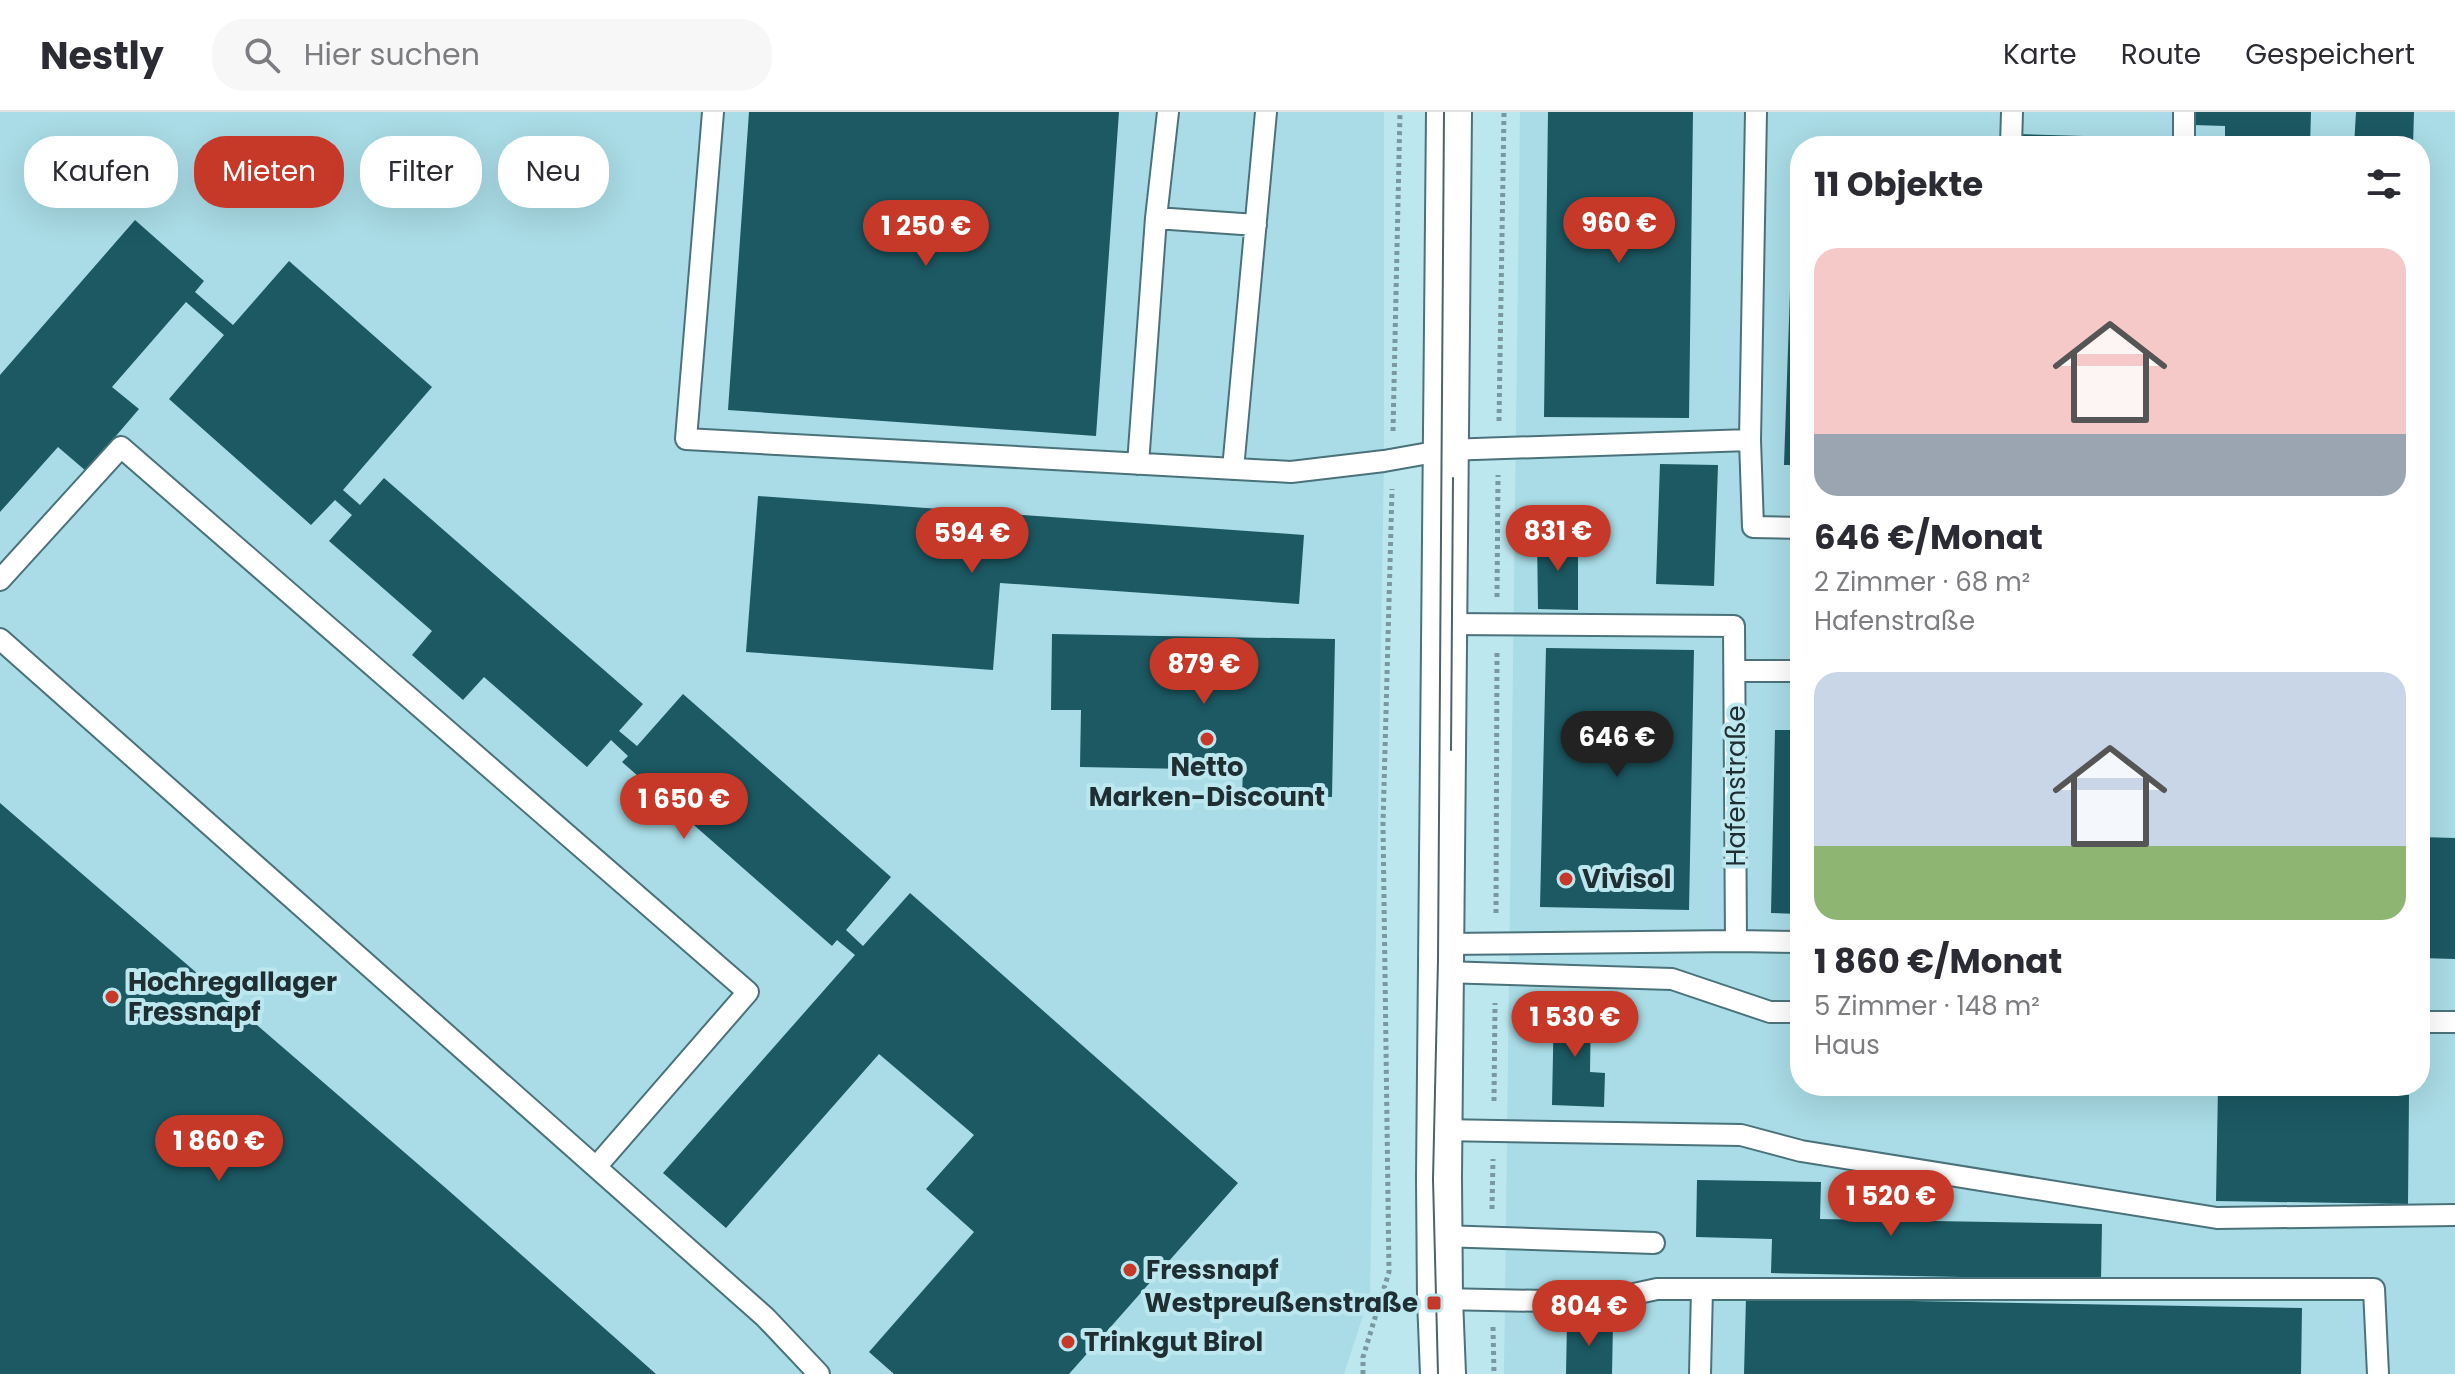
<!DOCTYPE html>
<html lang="de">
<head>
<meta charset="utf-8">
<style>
  :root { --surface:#fff; --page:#f7f7f7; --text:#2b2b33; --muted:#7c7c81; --line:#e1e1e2; --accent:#c63928 }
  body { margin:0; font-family:Poppins,sans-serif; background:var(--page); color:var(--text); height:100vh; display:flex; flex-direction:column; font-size:30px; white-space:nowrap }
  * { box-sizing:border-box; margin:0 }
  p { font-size:26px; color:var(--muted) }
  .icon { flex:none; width:44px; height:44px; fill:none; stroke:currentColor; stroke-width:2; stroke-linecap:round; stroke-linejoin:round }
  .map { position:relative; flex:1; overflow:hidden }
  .details { position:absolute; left:1790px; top:24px; width:640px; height:960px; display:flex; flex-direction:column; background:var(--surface); border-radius:32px; box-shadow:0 8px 32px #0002 }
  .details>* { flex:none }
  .hud { position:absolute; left:24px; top:24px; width:760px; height:72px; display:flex; gap:16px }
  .price { position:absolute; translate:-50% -68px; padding:0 18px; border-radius:28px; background:var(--accent); color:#fff; font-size:26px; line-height:52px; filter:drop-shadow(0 2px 4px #0008) }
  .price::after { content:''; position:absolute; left:50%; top:48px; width:24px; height:18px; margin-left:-12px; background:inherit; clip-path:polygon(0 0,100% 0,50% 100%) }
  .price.selected { background:#222; color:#fff }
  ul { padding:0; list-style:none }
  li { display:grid; align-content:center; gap:16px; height:424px; padding:0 24px }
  li span { display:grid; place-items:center; height:248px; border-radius:24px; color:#555 }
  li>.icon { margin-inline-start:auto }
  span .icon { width:144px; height:144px; fill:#fffc; stroke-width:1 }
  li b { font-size:34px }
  h2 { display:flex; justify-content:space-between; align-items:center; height:96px; padding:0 24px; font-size:34px }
  .tag { padding:0 28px; border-radius:32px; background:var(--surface); box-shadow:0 8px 32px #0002; font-size:28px; line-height:72px }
  .tag.selected { background:var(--accent); color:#fff }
  header { display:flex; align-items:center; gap:48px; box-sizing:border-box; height:112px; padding:0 40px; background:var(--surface); border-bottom:2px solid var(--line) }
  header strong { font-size:38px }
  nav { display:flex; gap:44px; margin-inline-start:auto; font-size:28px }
  .search { width:560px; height:72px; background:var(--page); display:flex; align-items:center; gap:20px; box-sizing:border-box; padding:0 28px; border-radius:32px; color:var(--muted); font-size:30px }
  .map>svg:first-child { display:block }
  .built { fill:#a9dce6; fill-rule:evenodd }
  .building { fill:#1c5963 }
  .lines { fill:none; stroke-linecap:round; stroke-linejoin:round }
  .lane-casing { stroke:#4b727a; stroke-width:24 }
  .secondary-casing { stroke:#4b727a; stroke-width:48 }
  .path { stroke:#7a999f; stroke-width:5; stroke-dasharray:4 4; stroke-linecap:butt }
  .lane { stroke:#fff; stroke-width:20 }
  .secondary { stroke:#fff; stroke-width:44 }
  .tram { stroke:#4c6369; stroke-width:2 }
  .poi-dot { fill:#c63928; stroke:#bde7ef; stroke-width:3 }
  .labels { text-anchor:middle; stroke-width:8; stroke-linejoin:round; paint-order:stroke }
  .poi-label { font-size:26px; font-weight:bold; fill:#1e2e32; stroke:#bde7ef; text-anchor:start }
  .street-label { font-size:26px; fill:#1e2e32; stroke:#bde7ef }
</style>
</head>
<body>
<header>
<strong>Nestly</strong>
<div class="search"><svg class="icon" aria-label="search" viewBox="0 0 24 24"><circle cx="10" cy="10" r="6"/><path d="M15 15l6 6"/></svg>Hier suchen</div>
<nav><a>Karte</a><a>Route</a><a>Gespeichert</a></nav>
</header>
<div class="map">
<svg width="2455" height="1262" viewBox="0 0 2455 1262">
  <rect width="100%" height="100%" fill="#bde7ef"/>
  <!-- built -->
  <path class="built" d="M0,0H1384V349L1370,1182L1344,1262H0Z
    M1520,0H2455V1262H1504ZM1800,34H2420V974H1800Z"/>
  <!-- building -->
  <path class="building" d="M749,0H1119L1096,324L728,298Z
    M1548,0H1693L1689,306L1544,305Z
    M2193,0H2311L2310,34H2225V14L2193,13Z
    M2356,0H2414L2413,34H2354Z
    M2017,22L2153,26V34H2017Z
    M1794,64H1800V353H1784Z
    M135,108L204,169L195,180L233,213L289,149L432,275L343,378L360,393L384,366L643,592L619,619L637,634L683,582L891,765L846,818L863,834L910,781L1238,1071L1069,1262H894L869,1240L974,1120L926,1077L974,1023L879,942L726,1116L663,1061L855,843L837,828L832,834L622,650L628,644L611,628L587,655L484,565L463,588L412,543L432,519L329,429L352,403L335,388L311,413L169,287L224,223L186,190L112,275L139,297L86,359L58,335L0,400V263Z
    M1660,352L1718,353L1714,474L1656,472Z
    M758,384L1304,423L1299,492L1000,471L993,558L746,540Z
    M1578,424V498L1538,497L1537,425Z
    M1052,522L1335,527L1332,685L1242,683L1243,658L1080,655L1081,598H1051Z
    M1546,536L1694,538L1689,798L1540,795Z
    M1775,618H1800V802L1771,801Z
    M0,691L448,1078L656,1262H0Z
    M2420,725L2455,726V847L2420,846Z
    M1554,891L1591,892L1590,960L1605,961L1604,995L1552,993Z
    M2218,974H2344V982L2409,983L2408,1092L2216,1089Z
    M1697,1068L1821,1070L1820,1107L2102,1112L2101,1168L1771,1161L1772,1127L1696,1125Z
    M1746,1186L2302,1196L2301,1262H1744Z
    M1567,1210L1613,1211L1612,1262H1566Z"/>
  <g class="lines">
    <!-- lane casing -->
    <g class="lane-casing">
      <path id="lane" d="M713,0L686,327L1291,360L1384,349L1446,338L1750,328L1753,415L1800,416
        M2184,0V34
        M2011,34L2012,0
        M1156,106L1168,0
        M1750,328L1756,0
        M1138,352L1156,106L1256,113
        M1233,357L1266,0
        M0,468L121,335L748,880L596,1055
        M0,527L765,1205L819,1262
        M1736,559H1800
        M1736,829L1800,830
        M1443,832L1736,829L1734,514L1445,512
        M1442,860L1672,867L1770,900H1800
        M2420,910H2455
        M1440,1018L1741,1023L1801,1039L2217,1106L2455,1103
        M1440,1124L1654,1131
        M1440,1187L1597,1190L1657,1177H2374L2378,1262
        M1700,1262L1702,1177"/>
    </g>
    <!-- secondary casing -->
    <g class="secondary-casing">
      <path id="secondary" d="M1443,1262L1440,1187L1439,1066L1449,0"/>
    </g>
    <!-- path -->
    <path class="path" d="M1499,309L1504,0
      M1393,319L1400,0
      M1497,485L1498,363
      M1496,801L1497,539
      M1494,989L1495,891
      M1492,1097L1493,1047
      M1493,1215L1494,1262
      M1363,1262V1245L1389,1160L1383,712L1392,377"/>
    <!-- lane -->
    <use href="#lane" class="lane"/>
    <!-- secondary -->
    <use href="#secondary" class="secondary"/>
    <!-- tram -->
    <path class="tram" d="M1451,638L1453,366
      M1438,1262L1433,1067L1438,848L1444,0"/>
  </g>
  <!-- markers -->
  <g class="poi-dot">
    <circle cx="1207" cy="627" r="8"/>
    <circle cx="1566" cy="767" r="8"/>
    <circle cx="112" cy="885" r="8"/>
    <circle cx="1130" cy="1158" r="8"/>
    <rect x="1426" y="1183" width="16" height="16" rx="4"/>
    <circle cx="1068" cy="1230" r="8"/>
  </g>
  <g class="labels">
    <!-- poi labels -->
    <g class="poi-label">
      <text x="1207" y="664" text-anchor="middle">Netto<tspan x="1207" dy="30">Marken-Discount</tspan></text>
      <text x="1582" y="776">Vivisol</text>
      <text x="128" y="879">Hochregallager<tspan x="128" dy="30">Fressnapf</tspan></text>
      <text x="1146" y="1167">Fressnapf</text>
      <text x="1418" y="1200" text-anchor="end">Westpreußenstraße</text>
      <text x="1084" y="1239">Trinkgut Birol</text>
    </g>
    <!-- street labels -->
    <g class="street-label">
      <text transform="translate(1736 674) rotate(-90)" y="9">Hafenstraße</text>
    </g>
  </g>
</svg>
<b class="price" style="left:1619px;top:153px">960 €</b>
<b class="price" style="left:926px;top:156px">1 250 €</b>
<b class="price" style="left:1558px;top:461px">831 €</b>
<b class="price" style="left:972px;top:463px">594 €</b>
<b class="price" style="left:1204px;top:594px">879 €</b>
<b class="price selected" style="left:1617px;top:667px">646 €</b>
<b class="price" style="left:684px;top:729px">1 650 €</b>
<b class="price" style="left:1575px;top:947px">1 530 €</b>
<b class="price" style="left:219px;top:1071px">1 860 €</b>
<b class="price" style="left:1891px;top:1126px">1 520 €</b>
<b class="price" style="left:1589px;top:1236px">804 €</b>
<div class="hud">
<a class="tag">Kaufen</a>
<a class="tag selected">Mieten</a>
<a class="tag">Filter</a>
<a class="tag">Neu</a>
</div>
<section class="details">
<h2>11 Objekte<svg class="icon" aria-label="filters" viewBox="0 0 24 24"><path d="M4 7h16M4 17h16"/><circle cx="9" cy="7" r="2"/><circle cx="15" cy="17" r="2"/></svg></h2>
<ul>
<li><span style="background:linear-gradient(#f6c9c9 75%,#9aa5b1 0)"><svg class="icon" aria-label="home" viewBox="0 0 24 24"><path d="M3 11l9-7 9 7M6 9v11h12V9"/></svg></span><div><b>646 €/Monat</b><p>2 Zimmer · 68 m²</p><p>Hafenstraße</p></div></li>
<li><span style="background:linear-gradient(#c9d6e8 70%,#8fb573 0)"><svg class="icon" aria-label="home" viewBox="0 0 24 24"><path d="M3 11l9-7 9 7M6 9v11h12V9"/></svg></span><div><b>1 860 €/Monat</b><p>5 Zimmer · 148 m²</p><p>Haus</p></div></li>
</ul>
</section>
</div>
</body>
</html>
